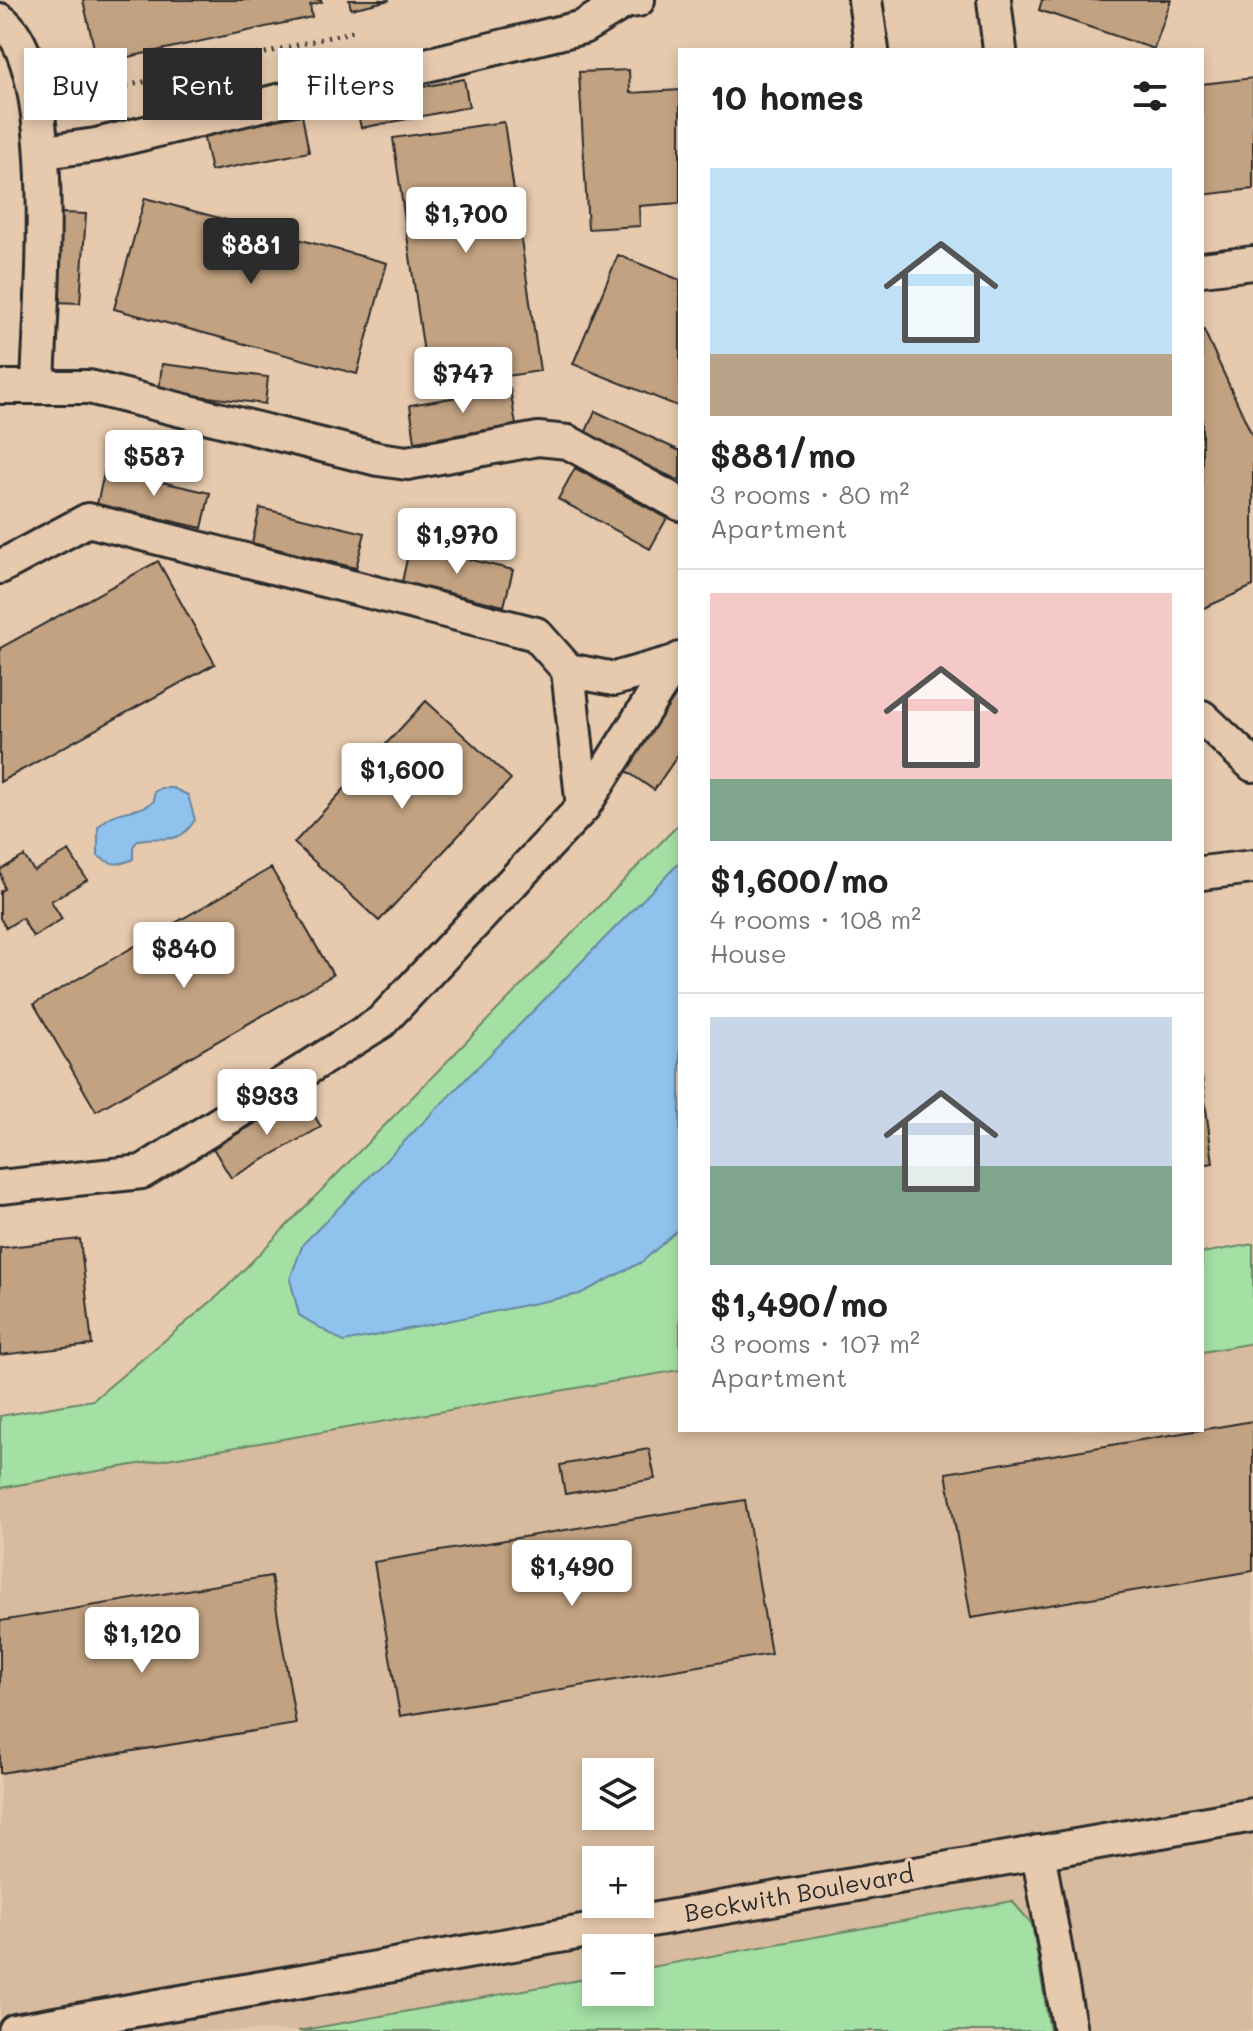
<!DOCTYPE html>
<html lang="en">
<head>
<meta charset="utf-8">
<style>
  :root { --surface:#fff; --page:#f2f2f2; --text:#222; --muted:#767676; --line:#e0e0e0; --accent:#2b2b2b }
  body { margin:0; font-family:Mali,sans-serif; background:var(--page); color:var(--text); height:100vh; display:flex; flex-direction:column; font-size:30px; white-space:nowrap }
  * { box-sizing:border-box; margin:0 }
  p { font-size:26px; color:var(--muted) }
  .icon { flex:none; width:44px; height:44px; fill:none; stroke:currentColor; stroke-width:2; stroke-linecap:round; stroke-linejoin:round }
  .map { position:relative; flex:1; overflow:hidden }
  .side { position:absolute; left:678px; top:48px; width:526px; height:1384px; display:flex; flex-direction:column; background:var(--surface); border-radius:0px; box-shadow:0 4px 12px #0003 }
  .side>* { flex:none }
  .top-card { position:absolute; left:24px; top:48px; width:534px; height:72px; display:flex; gap:16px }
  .fabs { position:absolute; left:582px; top:1758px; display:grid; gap:16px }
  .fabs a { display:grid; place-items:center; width:72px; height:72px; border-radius:0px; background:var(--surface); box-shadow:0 4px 12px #0003; font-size:40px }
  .price { position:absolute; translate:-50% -68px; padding:0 18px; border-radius:8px; background:#fff; color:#222; font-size:26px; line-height:52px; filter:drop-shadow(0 2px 4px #0008) }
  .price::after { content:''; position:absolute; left:50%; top:48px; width:24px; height:18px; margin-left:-12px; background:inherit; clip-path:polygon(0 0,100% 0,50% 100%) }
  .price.current { background:var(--accent); color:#fff }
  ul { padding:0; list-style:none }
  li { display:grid; align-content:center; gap:16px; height:424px; padding:0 32px }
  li+li { border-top:2px solid var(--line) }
  li span { display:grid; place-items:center; height:248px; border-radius:0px; color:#555 }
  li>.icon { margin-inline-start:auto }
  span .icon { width:144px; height:144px; fill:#fffc; stroke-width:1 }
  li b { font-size:34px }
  h2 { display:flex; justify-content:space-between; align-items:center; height:96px; padding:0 32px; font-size:34px }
  .tag { padding:0 28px; border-radius:0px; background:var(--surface); box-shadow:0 4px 12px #0003; font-size:28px; line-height:72px }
  .tag.current { background:var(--accent); color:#fff }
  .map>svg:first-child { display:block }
  .built { fill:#d8bb9e; fill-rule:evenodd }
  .green { fill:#a4dfa4; stroke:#688568; stroke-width:2 }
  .water { fill:#8fc2ec; stroke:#67869f; stroke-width:2 }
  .building { fill:#c2a281; stroke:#2b2b2b; stroke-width:2 }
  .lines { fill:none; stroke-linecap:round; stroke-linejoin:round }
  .minor-casing { stroke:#2b2b2b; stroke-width:38 }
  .path { stroke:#2b2b2b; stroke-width:5; stroke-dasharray:2 6; stroke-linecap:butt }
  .minor { stroke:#e7caae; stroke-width:32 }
  .labels { text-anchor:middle; stroke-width:7; stroke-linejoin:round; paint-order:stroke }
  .street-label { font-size:24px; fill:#2b2b2b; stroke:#e7caae }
</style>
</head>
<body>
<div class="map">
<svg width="1253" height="2031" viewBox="0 0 1253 2031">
  <rect width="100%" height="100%" fill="#e7caae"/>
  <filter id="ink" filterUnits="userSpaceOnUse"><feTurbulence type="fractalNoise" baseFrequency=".0125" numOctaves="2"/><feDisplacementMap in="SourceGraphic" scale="16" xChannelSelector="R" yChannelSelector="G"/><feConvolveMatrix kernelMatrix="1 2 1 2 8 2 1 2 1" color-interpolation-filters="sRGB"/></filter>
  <g filter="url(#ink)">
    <!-- built -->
    <path class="built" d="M1253,1244V2031H0V1463L680,1345V1430H1202V1253ZM596,1772H640V1816H596ZM596,1860H640V1904H596ZM596,1948H640V1992H596Z"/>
    <!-- green -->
    <path class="green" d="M680,823V1370L0,1488V1416L93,1400L219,1295Z
      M1253,1244V1343L1202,1352V1253Z
      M1012,1901L1032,1924L1050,2031H298L596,1977V1992H640V1969Z"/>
    <!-- water -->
    <path class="water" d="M161,788H173L188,795L195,820C176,849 164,834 138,840L133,847V859C119,866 111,865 98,856V827C120,804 137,816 154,801V792Z
      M680,862V1228L642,1262L580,1294L344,1342L299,1315L290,1279L303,1244Z"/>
    <!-- building -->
    <path class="building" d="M83,0H321L322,2L310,5L312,17L110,61L107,49L95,52Z
      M349,0H390L351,9Z
      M1042,0H1171L1154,49L1039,10Z
      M629,70L630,93L680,90V203L639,206L640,226L588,229L579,72Z
      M1253,78V189L1202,195V84Z
      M464,79L469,107L361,128L355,100Z
      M302,115L309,152L211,171L203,134Z
      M504,122L540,371L429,388L393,138Z
      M145,198L387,263L357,374L114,309Z
      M61,213L86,214L80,303L55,302Z
      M618,255L680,280V407L573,364Z
      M1202,326L1253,437V586L1202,609Z
      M162,364L268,377L265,404L159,391Z
      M510,388L516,425L415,442L410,405Z
      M595,411L680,451V481L584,436Z
      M575,468L667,518L650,549L558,499Z
      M105,469L210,493L202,528L97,504Z
      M260,508L365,533L356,568L252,543Z
      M410,545L513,570L504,606L402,582Z
      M158,561L215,664L0,782V648Z
      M680,689V752L654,790L625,770Z
      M426,701L511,779L379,921L294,843Z
      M69,851L87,880L51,901L62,919L33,937L22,918L6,928L0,918V891L4,889L0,870L24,856L34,871Z
      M271,868L333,975L96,1111L34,1004Z
      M1202,1077L1213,1163L1202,1165Z
      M303,1096L321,1127L231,1178L213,1148Z
      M80,1239L92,1345L0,1355V1248Z
      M1253,1421V1571L971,1618L946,1473Z
      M649,1449L655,1479L565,1494L560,1465Z
      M745,1500L771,1654L400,1716L374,1562Z
      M271,1576L296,1724L0,1773V1621Z"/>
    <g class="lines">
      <!-- minor casing -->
      <g class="minor-casing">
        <path id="minor" d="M865,0L872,50
          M994,0L1000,50
          M0,20C63,62 40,312 38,385
          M44,152L96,145L583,27L624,2L638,0
          M1202,269L1253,263
          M0,387H89L378,459L407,463L538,439L568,442L680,504
          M0,567L88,520L536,634L568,670L614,679L675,662
          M568,670L583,807
          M1202,717L1253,765
          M1202,873L1253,867
          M0,1187L142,1172L381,1022L583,807L675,662L680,659
          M1038,1852L1070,2031
          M15,2031L1253,1815"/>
      </g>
      <!-- path -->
      <path class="path" d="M180,95L176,75L358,30
        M102,110L98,92L176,75"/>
      <!-- minor -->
      <use href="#minor" class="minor"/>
    </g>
  </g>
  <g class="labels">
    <!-- street labels -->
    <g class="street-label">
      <text transform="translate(799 1894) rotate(-10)" y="8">Beckwith Boulevard</text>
    </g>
  </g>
</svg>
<div class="fabs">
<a><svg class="icon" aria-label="layers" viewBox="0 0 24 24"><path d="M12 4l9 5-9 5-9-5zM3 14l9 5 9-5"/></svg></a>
<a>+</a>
<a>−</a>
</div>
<b class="price" style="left:466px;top:255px">$1,700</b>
<b class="price current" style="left:251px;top:286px">$881</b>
<b class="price" style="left:463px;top:415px">$747</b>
<b class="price" style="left:154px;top:498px">$587</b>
<b class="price" style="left:457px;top:576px">$1,970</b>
<b class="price" style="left:402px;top:811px">$1,600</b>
<b class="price" style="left:184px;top:990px">$840</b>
<b class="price" style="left:267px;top:1137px">$933</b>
<b class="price" style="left:572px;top:1608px">$1,490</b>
<b class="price" style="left:142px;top:1675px">$1,120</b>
<div class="top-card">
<a class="tag">Buy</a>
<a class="tag current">Rent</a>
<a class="tag">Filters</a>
</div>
<section class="side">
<h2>10 homes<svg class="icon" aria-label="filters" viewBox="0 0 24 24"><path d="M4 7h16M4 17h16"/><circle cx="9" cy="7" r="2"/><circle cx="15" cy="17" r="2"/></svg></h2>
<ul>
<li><span style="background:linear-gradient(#bfe0f5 75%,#b9a48a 0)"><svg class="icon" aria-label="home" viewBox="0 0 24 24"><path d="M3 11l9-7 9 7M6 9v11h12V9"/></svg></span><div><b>$881/mo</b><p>3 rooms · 80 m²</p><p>Apartment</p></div></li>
<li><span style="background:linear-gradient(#f6c9c9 75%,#7fa58c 0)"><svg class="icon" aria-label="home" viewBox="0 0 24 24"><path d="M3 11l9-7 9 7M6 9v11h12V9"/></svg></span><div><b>$1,600/mo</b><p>4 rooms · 108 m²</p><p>House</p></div></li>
<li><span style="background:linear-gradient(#c9d6e8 60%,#7fa58c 0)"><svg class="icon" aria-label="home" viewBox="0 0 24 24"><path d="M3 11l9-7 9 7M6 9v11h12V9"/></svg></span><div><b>$1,490/mo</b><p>3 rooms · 107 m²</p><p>Apartment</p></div></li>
</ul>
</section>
</div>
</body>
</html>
